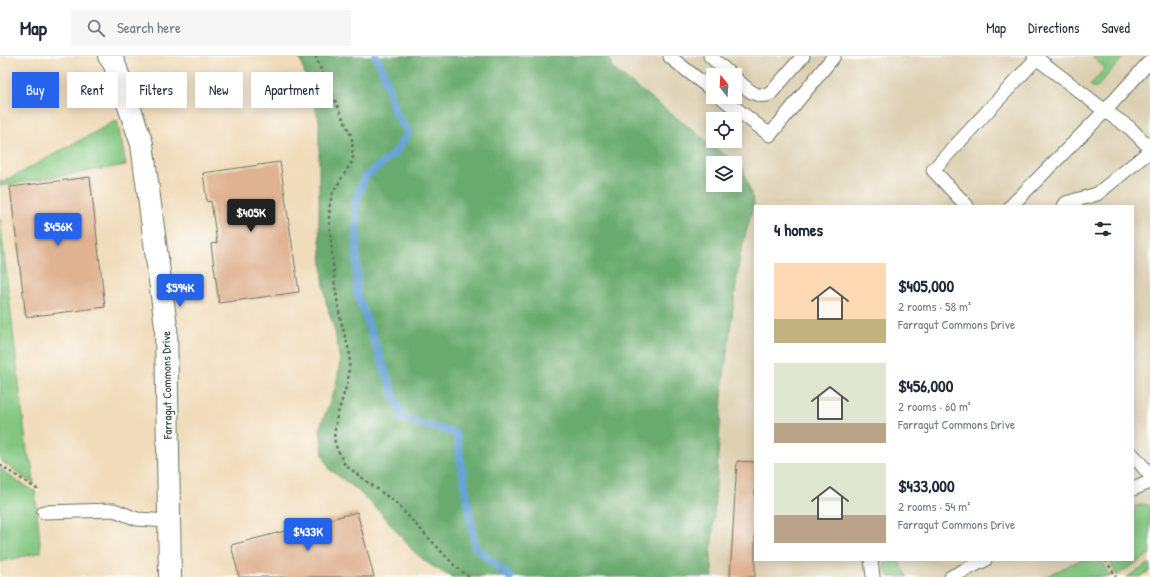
<!DOCTYPE html>
<html lang="en">
<head>
<meta charset="utf-8">
<style>
  :root { --surface:#fff; --page:#f6f6f7; --text:#1f2937; --muted:#747a83; --line:#e0e1e3; --accent:#2563eb }
  body { margin:0; font-family:"Patrick Hand",sans-serif; background:var(--page); color:var(--text); height:100vh; display:flex; flex-direction:column; font-size:15px; white-space:nowrap }
  * { box-sizing:border-box; margin:0 }
  p { font-size:13px; color:var(--muted) }
  .icon { flex:none; width:22px; height:22px; fill:none; stroke:currentColor; stroke-width:2; stroke-linecap:round; stroke-linejoin:round }
  .map { position:relative; flex:1; overflow:hidden }
  .side { position:absolute; left:754px; top:149px; width:380px; height:356px; display:flex; flex-direction:column; background:var(--surface); border-radius:0px; box-shadow:0 2px 10px #0003 }
  .side>* { flex:none }
  .top-card { position:absolute; left:12px; top:16px; width:380px; height:36px; display:flex; gap:8px }
  .needle { width:26px; rotate:343deg }
  .fabs { position:absolute; left:706px; top:12px; display:grid; gap:8px }
  .fabs a { display:grid; place-items:center; width:36px; height:36px; border-radius:0px; background:var(--surface); box-shadow:0 2px 10px #0003; font-size:20px }
  .price { position:absolute; translate:-50% -34px; padding:0 9px; border-radius:4px; background:var(--accent); color:#fff; font-size:13px; line-height:26px; filter:drop-shadow(0 1px 2px #0008) }
  .price::after { content:''; position:absolute; left:50%; top:24px; width:12px; height:9px; margin-left:-6px; background:inherit; clip-path:polygon(0 0,100% 0,50% 100%) }
  .price.selected { background:#222; color:#fff }
  ul { padding:0; list-style:none }
  li { display:flex; align-items:center; gap:12px; height:100px; padding:0 20px }
  li span { display:grid; place-items:center; flex:none; width:112px; height:80px; border-radius:0px; color:#555 }
  li>.icon { margin-inline-start:auto }
  span .icon { width:48px; height:48px; fill:#fffc; stroke-width:1 }
  li b { font-size:17px }
  h2 { display:flex; justify-content:space-between; align-items:center; height:48px; padding:0 20px; font-size:17px }
  .pill { padding:0 14px; border-radius:0px; background:var(--surface); box-shadow:0 2px 10px #0003; font-size:14px; line-height:36px }
  .pill.selected { background:var(--accent); color:#fff }
  header { display:flex; align-items:center; gap:24px; box-sizing:border-box; height:56px; padding:0 20px; background:var(--surface); border-bottom:1px solid var(--line) }
  header strong { font-size:19px }
  nav { display:flex; gap:22px; margin-inline-start:auto; font-size:14px }
  .search { width:280px; height:36px; background:var(--page); display:flex; align-items:center; gap:10px; box-sizing:border-box; padding:0 14px; border-radius:0px; color:var(--muted); font-size:15px }
  .map>svg:first-child { display:block }
  .built { fill:#ddd0b2; fill-rule:evenodd }
  .green { fill:#82c680; stroke:#50825a }
  .forest { fill:#69ab6e; stroke:#447451; fill-rule:evenodd }
  .lines { fill:none; stroke-linecap:round; stroke-linejoin:round }
  .stream { stroke:#68a3d8; stroke-width:8 }
  .building { fill:#dfb292 }
  .lane-casing { stroke:#687463; stroke-width:15 }
  .street-casing { stroke:#687463; stroke-width:24 }
  .path { stroke:#687463; stroke-width:2.5; stroke-dasharray:3 3; stroke-linecap:butt }
  .lane { stroke:#fff; stroke-width:13 }
  .street { stroke:#fff; stroke-width:22 }
  .labels { text-anchor:middle; stroke-width:4; stroke-linejoin:round; paint-order:stroke }
  .street-label { font-size:12px; fill:#1f3d34; stroke:#fdfcf7 }
</style>
</head>
<body>
<header>
<strong>Map</strong>
<div class="search"><svg class="icon" aria-label="search" viewBox="0 0 24 24"><circle cx="10" cy="10" r="6"/><path d="M15 15l6 6"/></svg>Search here</div>
<nav><a>Map</a><a>Directions</a><a>Saved</a></nav>
</header>
<div class="map">
<svg width="1150" height="521" viewBox="0 0 1150 521">
  <rect width="100%" height="100%" fill="#fdfcf7"/>
  <filter id="ink" filterUnits="userSpaceOnUse"><feTurbulence type="fractalNoise" baseFrequency=".025" numOctaves="2"/><feDisplacementMap in="SourceGraphic" scale="8" xChannelSelector="R" yChannelSelector="G"/><feConvolveMatrix kernelMatrix="1 2 1 2 8 2 1 2 1" color-interpolation-filters="sRGB"/></filter>
  <filter id="wash" filterUnits="userSpaceOnUse"><feTurbulence type="fractalNoise" baseFrequency=".012" numOctaves="4" result="noise"/><feDisplacementMap in="SourceGraphic" scale="16" xChannelSelector="R" yChannelSelector="G"/><feGaussianBlur stdDeviation="0.9" result="paint"/><feColorMatrix in="noise" values="0 0 0 0 0 0 0 0 0 0 0 0 0 0 0 0 0 1.4 0 .05"/><feComposite in="paint" operator="in"/></filter>
  <g filter="url(#wash)">
    <rect width="100%" height="100%" fill="#f0dbba"/>
    <!-- built -->
    <path class="built" d="M610,0H1143L1150,6V505L1123,521H713L711,501L723,328L740,200L754,147L743,113L612,12ZM713,19H735V41H713ZM713,63H735V85H713ZM755,150H1133V504H755Z"/>
    <!-- green -->
    <path class="green" d="M1092,0H1124L1097,31H1092L1090,29L1105,12Z
      M117,64L126,109L0,130V125L3,126Z
      M0,163L27,396L32,409L34,429L0,404Z
      M0,412L15,424L35,435L41,496L0,506Z
      M1145,448L1150,450V498L1117,519L1109,504H1133V451Z
      M886,504H899L907,521H889L885,513Z
      M1080,504H1102L1111,521H1045Z
      M1150,507V514L1141,521H1127Z"/>
    <!-- forest -->
    <path class="forest" d="M299,0H610L612,12L743,113L754,147L740,200L723,328L711,501L713,521H451L429,508L414,496L382,458L355,432L330,414L323,399L320,371L336,330L340,305L335,276L326,246L323,222L319,171V64ZM713,107H735V129H713Z"/>
    <g class="lines">
      <!-- stream -->
      <path class="stream" d="M376,0L385,20L394,55L408,76L395,97L365,121L356,144L357,237L402,362L456,377L475,491L510,521"/>
    </g>
    <g id="blocks">
      <!-- building -->
      <path class="building" d="M280,106L299,236L219,247L211,188L217,187L211,145L207,146L203,117Z
        M90,121L105,251L26,261L10,131Z
        M737,405L755,406V521H730Z
        M357,456L374,521H239L231,489Z"/>
    </g>
  </g>
  <g filter="url(#ink)">
    <use href="#blocks" fill-opacity="0" stroke="#687463" stroke-width="1"/>
    <g class="lines">
      <!-- lane casing -->
      <g class="lane-casing">
        <path id="lane" d="M671,0L670,1L713,35
          M710,0L731,19
          M1034,0L1105,55L1130,72L1150,92
          M735,22C745,31 756,44 770,38L803,0
          M721,41L770,79L834,0
          M967,150L933,114L1037,2
          M1011,150L1105,55L1150,5
          M1064,150L1066,147L1097,138L1150,95
          M1133,399L1150,419
          M1133,433L1150,426
          M44,456L114,454L137,463L169,465
          M871,504L873,521
          M951,521L985,504"/>
      </g>
      <!-- street casing -->
      <g class="street-casing">
        <path id="street" d="M109,0L114,7L142,88L166,270L170,521"/>
      </g>
      <!-- path -->
      <path class="path" d="M315,0L352,82L353,104L333,136L330,146L329,163L335,231L340,261L350,299L348,325L337,360L334,382L336,390L345,409L396,447L455,510L469,521
        M0,409L37,433V436
        M1106,504L1116,521"/>
      <!-- lane -->
      <use href="#lane" class="lane"/>
      <!-- street -->
      <use href="#street" class="street"/>
    </g>
  </g>
  <g class="labels">
    <!-- street labels -->
    <g class="street-label">
      <text transform="translate(167 329) rotate(-91)" y="4">Farragut Commons Drive</text>
    </g>
  </g>
</svg>
<div class="fabs">
<a><svg class="needle" viewBox="-14 -14 28 28"><path d="M0-13l5 13h-10z" fill="#e53935"/><path d="M0 13l5-13h-10z" fill="#747a83"/></svg></a>
<a><svg class="icon" aria-label="locate" viewBox="0 0 24 24"><circle cx="12" cy="12" r="6"/><path d="M12 2v4M12 18v4M2 12h4M18 12h4"/></svg></a>
<a><svg class="icon" aria-label="layers" viewBox="0 0 24 24"><path d="M12 4l9 5-9 5-9-5zM3 14l9 5 9-5"/></svg></a>
</div>
<b class="price selected" style="left:251px;top:177px">$405K</b>
<b class="price" style="left:58px;top:191px">$456K</b>
<b class="price" style="left:180px;top:252px">$594K</b>
<b class="price" style="left:308px;top:496px">$433K</b>
<div class="top-card">
<a class="pill selected">Buy</a>
<a class="pill">Rent</a>
<a class="pill">Filters</a>
<a class="pill">New</a>
<a class="pill">Apartment</a>
</div>
<section class="side">
<h2>4 homes<svg class="icon" aria-label="filters" viewBox="0 0 24 24"><path d="M4 7h16M4 17h16"/><circle cx="9" cy="7" r="2"/><circle cx="15" cy="17" r="2"/></svg></h2>
<ul>
<li><span style="background:linear-gradient(#ffd9b3 70%,#c2b280 0)"><svg class="icon" aria-label="home" viewBox="0 0 24 24"><path d="M3 11l9-7 9 7M6 9v11h12V9"/></svg></span><div><b>$405,000</b><p>2 rooms · 58 m²</p><p>Farragut Commons Drive</p></div></li>
<li><span style="background:linear-gradient(#dfe7d0 75%,#b9a48a 0)"><svg class="icon" aria-label="home" viewBox="0 0 24 24"><path d="M3 11l9-7 9 7M6 9v11h12V9"/></svg></span><div><b>$456,000</b><p>2 rooms · 60 m²</p><p>Farragut Commons Drive</p></div></li>
<li><span style="background:linear-gradient(#dfe7d0 65%,#b9a48a 0)"><svg class="icon" aria-label="home" viewBox="0 0 24 24"><path d="M3 11l9-7 9 7M6 9v11h12V9"/></svg></span><div><b>$433,000</b><p>2 rooms · 54 m²</p><p>Farragut Commons Drive</p></div></li>
</ul>
</section>
</div>
</body>
</html>
